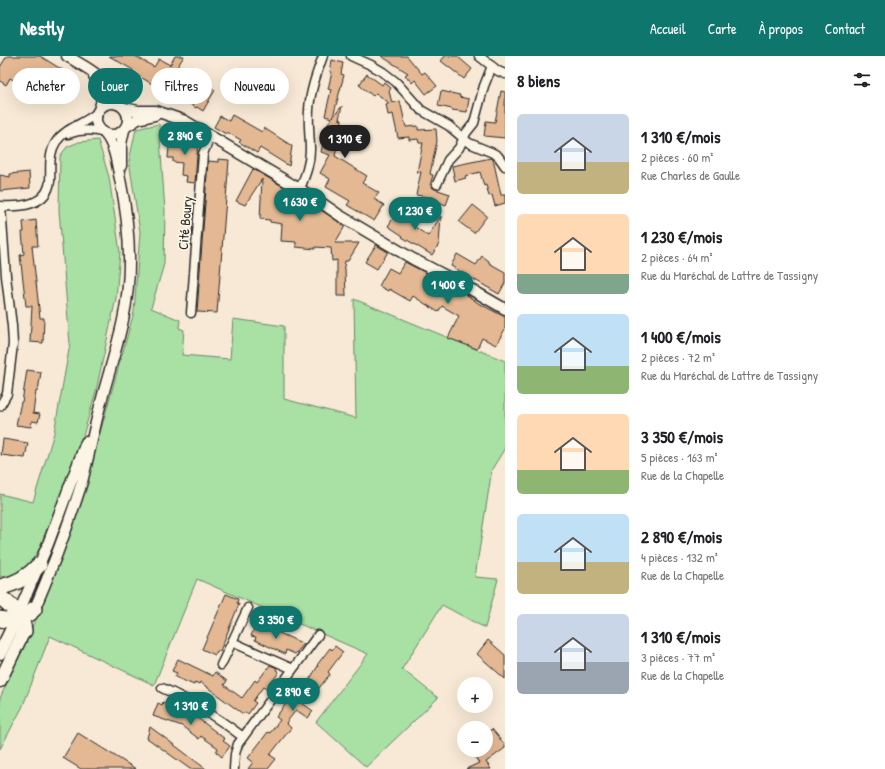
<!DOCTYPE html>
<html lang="fr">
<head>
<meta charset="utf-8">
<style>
  :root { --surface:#fff; --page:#f6f6f6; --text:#202124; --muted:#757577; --accent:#0f766e }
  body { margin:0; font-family:"Patrick Hand",sans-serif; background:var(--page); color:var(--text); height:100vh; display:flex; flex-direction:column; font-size:15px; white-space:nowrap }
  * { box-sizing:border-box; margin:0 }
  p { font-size:13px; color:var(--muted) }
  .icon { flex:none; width:22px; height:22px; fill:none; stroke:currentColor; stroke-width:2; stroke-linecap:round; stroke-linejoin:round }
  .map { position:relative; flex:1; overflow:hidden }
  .drawer { display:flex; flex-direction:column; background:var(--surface); width:380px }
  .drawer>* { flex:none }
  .guide { position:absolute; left:12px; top:12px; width:380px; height:36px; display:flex; gap:8px }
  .controls { position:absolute; left:457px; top:621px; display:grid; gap:8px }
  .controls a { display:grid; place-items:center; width:36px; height:36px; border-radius:50%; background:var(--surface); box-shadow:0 4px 16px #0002; font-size:20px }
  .price { position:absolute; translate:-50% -34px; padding:0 9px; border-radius:14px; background:var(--accent); color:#fff; font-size:13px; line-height:26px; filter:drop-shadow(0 1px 2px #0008) }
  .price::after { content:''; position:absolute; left:50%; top:24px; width:12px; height:9px; margin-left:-6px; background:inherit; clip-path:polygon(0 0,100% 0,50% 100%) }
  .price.active { background:#222; color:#fff }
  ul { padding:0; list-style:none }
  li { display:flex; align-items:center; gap:12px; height:100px; padding:0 12px }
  li span { display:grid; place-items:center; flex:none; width:112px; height:80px; border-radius:6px; color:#555 }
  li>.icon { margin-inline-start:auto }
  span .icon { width:48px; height:48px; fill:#fffc; stroke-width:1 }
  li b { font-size:17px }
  h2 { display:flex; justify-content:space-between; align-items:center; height:48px; padding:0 12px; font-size:17px }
  .chip { padding:0 14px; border-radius:18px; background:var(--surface); box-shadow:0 4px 16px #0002; font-size:14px; line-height:36px }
  .chip.active { background:var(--accent); color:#fff }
  header { display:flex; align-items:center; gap:24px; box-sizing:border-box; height:56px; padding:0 20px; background:var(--accent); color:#fff }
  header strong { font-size:19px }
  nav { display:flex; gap:22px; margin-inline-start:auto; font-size:14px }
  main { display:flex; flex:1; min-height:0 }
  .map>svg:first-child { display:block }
  .green { fill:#a9e0a4; stroke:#6a8668 }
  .building { fill:#e3b893; stroke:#2b2b2b }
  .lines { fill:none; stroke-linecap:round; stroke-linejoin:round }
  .minor-casing { stroke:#2b2b2b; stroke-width:11 }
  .tertiary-casing { stroke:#2b2b2b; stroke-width:13 }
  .secondary-casing { stroke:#2b2b2b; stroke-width:15 }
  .motorway-casing { stroke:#2b2b2b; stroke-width:18 }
  .minor { stroke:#fcf5e5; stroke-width:8 }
  .tertiary { stroke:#fcf5e5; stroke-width:10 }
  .secondary { stroke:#fcf5e5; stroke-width:12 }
  .motorway { stroke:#fcf5e5; stroke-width:15 }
  .labels { text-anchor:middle; stroke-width:3.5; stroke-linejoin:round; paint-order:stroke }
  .street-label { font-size:14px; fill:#2b2b2b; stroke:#fcf5e5 }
</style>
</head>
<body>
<header>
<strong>Nestly</strong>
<nav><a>Accueil</a><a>Carte</a><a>À propos</a><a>Contact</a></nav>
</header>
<main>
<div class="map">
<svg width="505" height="713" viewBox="0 0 505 713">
  <rect width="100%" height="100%" fill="#f7e9d5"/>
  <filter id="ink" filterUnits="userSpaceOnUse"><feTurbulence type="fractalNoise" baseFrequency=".025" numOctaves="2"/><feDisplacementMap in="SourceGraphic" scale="8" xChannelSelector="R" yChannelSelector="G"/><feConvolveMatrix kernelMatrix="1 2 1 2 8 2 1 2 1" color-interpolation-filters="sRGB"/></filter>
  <g filter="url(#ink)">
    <!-- green -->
    <path class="green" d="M159,68L165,155L164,208L151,252L180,264L179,272L184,274L182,299L230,303L233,263L284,270V343L356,362L354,243L505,305V392L492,413L475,521L498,523L485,572L442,549L402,613L438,642L366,711L316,666L368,598L197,523L154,629L50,580L22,652L0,693V642L43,547L74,469L134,256L140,176L129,105L136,73Z
      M98,84L109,121L120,196L116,242L96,335L78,397L38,495L27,512L15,519L0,521V438L33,446L54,377L70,288L59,154L60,100L67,91L79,86Z"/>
    <!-- building -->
    <path class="building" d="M7,0H40L69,18L58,37L52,34L49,39L37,32L35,35L30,32L29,33L10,22L6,29L0,25V11Z
      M109,0H135L154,11L159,3L170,9L175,0H184L176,13L197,26L198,23L215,34L203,55L197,51L196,52L181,42L179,44L132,16L133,14Z
      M381,0H407L422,18L425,16L437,30L426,38L415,24L412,27L405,19L408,17Z
      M445,0H457L472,13L464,23L441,5Z
      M332,4L343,7L341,18L344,19L333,61L342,50L339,63L342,64L341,73L335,100L367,120L362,127L379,137L374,143L384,149L374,165L347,149L350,145L326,131L330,123L320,117L330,99L321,96L328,67L332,62L325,60L331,34L328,33L332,16H330Z
      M367,18L382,29L384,26L391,32L389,35L392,47L400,45L406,71L418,70V74L436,73L437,85L430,118L433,119L430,130L435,133L450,138L446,149L436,145L434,148L426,145L427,141L416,139L421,116H417L423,87H419L418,83L409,84V81L398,82L393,58L388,59L386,48L389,47L376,37L373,40L359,29Z
      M441,35L460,39L459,41L469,43L467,56L452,54V53L438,50Z
      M501,35L505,36V82L484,80L486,65L495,66Z
      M232,59L262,76L264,72L292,90L289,110L260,92L257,97L239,86L241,84L227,76L226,78L214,71L220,60L229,65Z
      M170,80L179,81V83L198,85L195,127L186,126L187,120L181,119L182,107L173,106V102H168Z
      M491,102L493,103L501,139H505V147L495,150L492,139L489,140L486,129L484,130L480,116L465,120L466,122L455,125L452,110Z
      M218,103L229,104L217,257L197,256L208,105L218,106Z
      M253,113L296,138L294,142L310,153L312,148L345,170L335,187H359L348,205H345L344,211L345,212L346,240H337V204L332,205L331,192L315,191V193L296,191V186L281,185L282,168L270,166V164L260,163L262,123L245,149L236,145Z
      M29,116L30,132L0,135V119L10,121V118Z
      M402,149L419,160L412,169L428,180L441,160L439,188L432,199L402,181L403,180L388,170Z
      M473,149L487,160L474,177L459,166Z
      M36,164L38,190H32L40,262H44L43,287L30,286L32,250H26L20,199L24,198L22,176H24L23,166Z
      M376,189L388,196L377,213L365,206Z
      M457,198L476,209L482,200L489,205V207L505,216V227L499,238L451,210Z
      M405,206L464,237L478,247L505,261V273L496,289L482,282L477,293L448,282L459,260L442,250L438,256L413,240L410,245L389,233L388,235L379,230L389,212L398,217Z
      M27,314L41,316L38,335H36L33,357L40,358L38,366L32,365L31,371L16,369L21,346H22Z
      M3,383L28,387L25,402L1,399Z
      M226,538L238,543L237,547L239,548L220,595H217L215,599L202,593Z
      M256,568L277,576L304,588L295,598L286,594L285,598L255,584L256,581L251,580Z
      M488,584L505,599V623L477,598Z
      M335,590L343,596L328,616L330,618L316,636L312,633L302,647L313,655L308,662L296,654L286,667L291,672L270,699L276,703L268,713H248L253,706L248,702L268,676L270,677L280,664L276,661L302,626L306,629L318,610L317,609L330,592L332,594Z
      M178,603L213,620L215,616L227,625L224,629L242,642L255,624L257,626L270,609L277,612L276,614L279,616L267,633L263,631L253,645L256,647L248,658L245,656L243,658L200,626L199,628L195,626L194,629L175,621L177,617L172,615Z
      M163,646L183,653L182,656L199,663L225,683L223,685L230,690L222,701L216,696L218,692L201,680L199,683L182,670L153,660L158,647L162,649Z
      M150,671L161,679L206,713H190L147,682Z
      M492,673L505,689V692L486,706L491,713H466L479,707L470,694H486V689L492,684L487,676Z
      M78,677L136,713H81L63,702Z"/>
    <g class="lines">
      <!-- minor casing -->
      <g class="minor-casing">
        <path id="minor" d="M351,0L371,9L383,16L396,26L421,54L449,70L469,87L493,97L498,100L505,110
          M479,0L498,15L505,18
          M68,78C79,74 90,73 102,76
          M437,128L448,104L459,92L466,77L474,67L484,30L492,10
          M300,133C305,120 310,108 310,94C310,81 308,67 309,54C310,35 317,17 323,0
          M191,257L203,98L210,80
          M0,350L7,338L13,288L12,270L6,220L1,150C20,151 47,150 50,125C51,112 48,98 56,86C66,71 85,68 98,56
          M248,552L232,586L293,613
          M221,609L232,586
          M162,632C192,645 218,662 243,681
          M234,713L235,698L238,688L318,579"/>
      </g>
      <!-- tertiary casing -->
      <g class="tertiary-casing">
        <path id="tertiary" d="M67,0C95,17 102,17 117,48
          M94,20C102,30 104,42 99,54
          M96 63a16 16 0 1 1 32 0a16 16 0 1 1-32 0Z
          M124,52L138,55H156L185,65L313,141L339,159L413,203L467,231L505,253
          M127,70L138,63L155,59
          M121,110V88L124,74
          M32,559C51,515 68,471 82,426C89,399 94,373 101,346C108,319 117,292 123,264C133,217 130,170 120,123C117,109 115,89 105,78
          M16,563L48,488L86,386"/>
      </g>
      <!-- secondary casing -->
      <g class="secondary-casing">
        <path id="secondary" d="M0,597L16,564
          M0,625L24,575"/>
      </g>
      <!-- motorway casing -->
      <g class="motorway-casing">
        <path id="motorway" d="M0,531C16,528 28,521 39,509
          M0,541C11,549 23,560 24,575
          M0,563C14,566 24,563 34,553"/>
      </g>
      <!-- minor -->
      <use href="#minor" class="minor"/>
      <!-- tertiary -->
      <use href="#tertiary" class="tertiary"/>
      <!-- secondary -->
      <use href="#secondary" class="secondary"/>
      <!-- motorway -->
      <use href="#motorway" class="motorway"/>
    </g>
  </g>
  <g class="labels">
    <!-- street labels -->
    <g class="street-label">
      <text transform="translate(185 167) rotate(-85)" y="5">Cité Boury</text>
    </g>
  </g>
</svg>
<div class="controls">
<a>+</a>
<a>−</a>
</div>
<b class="price" style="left:185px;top:100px">2 840 €</b>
<b class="price active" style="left:345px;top:103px">1 310 €</b>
<b class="price" style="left:300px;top:166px">1 630 €</b>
<b class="price" style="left:415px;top:175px">1 230 €</b>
<b class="price" style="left:448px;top:249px">1 400 €</b>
<b class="price" style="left:276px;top:584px">3 350 €</b>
<b class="price" style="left:293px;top:656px">2 890 €</b>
<b class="price" style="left:191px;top:670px">1 310 €</b>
<div class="guide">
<a class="chip">Acheter</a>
<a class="chip active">Louer</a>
<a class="chip">Filtres</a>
<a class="chip">Nouveau</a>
</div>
</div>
<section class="drawer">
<h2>8 biens<svg class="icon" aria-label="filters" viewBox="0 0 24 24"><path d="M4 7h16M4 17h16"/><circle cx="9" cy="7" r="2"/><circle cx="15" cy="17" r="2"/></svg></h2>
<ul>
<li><span style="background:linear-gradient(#c9d6e8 60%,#c2b280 0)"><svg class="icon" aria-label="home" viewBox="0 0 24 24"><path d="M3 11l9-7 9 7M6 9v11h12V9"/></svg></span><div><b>1 310 €/mois</b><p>2 pièces · 60 m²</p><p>Rue Charles de Gaulle</p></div></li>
<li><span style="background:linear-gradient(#ffd9b3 75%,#7fa58c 0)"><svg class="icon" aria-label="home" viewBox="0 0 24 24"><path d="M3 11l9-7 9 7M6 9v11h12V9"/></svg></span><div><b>1 230 €/mois</b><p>2 pièces · 64 m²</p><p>Rue du Maréchal de Lattre de Tassigny</p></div></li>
<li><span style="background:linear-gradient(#bfe0f5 65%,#8fb573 0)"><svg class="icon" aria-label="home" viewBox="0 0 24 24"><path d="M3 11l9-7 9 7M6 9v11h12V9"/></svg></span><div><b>1 400 €/mois</b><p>2 pièces · 72 m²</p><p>Rue du Maréchal de Lattre de Tassigny</p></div></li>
<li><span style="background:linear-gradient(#ffd9b3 70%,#8fb573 0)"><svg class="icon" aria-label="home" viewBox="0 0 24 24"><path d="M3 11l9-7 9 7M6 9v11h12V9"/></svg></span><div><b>3 350 €/mois</b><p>5 pièces · 163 m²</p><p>Rue de la Chapelle</p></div></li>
<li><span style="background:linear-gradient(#bfe0f5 60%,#c2b280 0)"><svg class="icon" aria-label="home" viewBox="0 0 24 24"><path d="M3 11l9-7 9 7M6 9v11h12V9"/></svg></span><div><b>2 890 €/mois</b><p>4 pièces · 132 m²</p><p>Rue de la Chapelle</p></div></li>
<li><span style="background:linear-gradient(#c9d6e8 60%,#9aa5b1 0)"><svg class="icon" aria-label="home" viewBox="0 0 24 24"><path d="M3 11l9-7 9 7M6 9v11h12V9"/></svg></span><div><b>1 310 €/mois</b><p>3 pièces · 77 m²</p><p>Rue de la Chapelle</p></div></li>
</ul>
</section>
</main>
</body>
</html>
